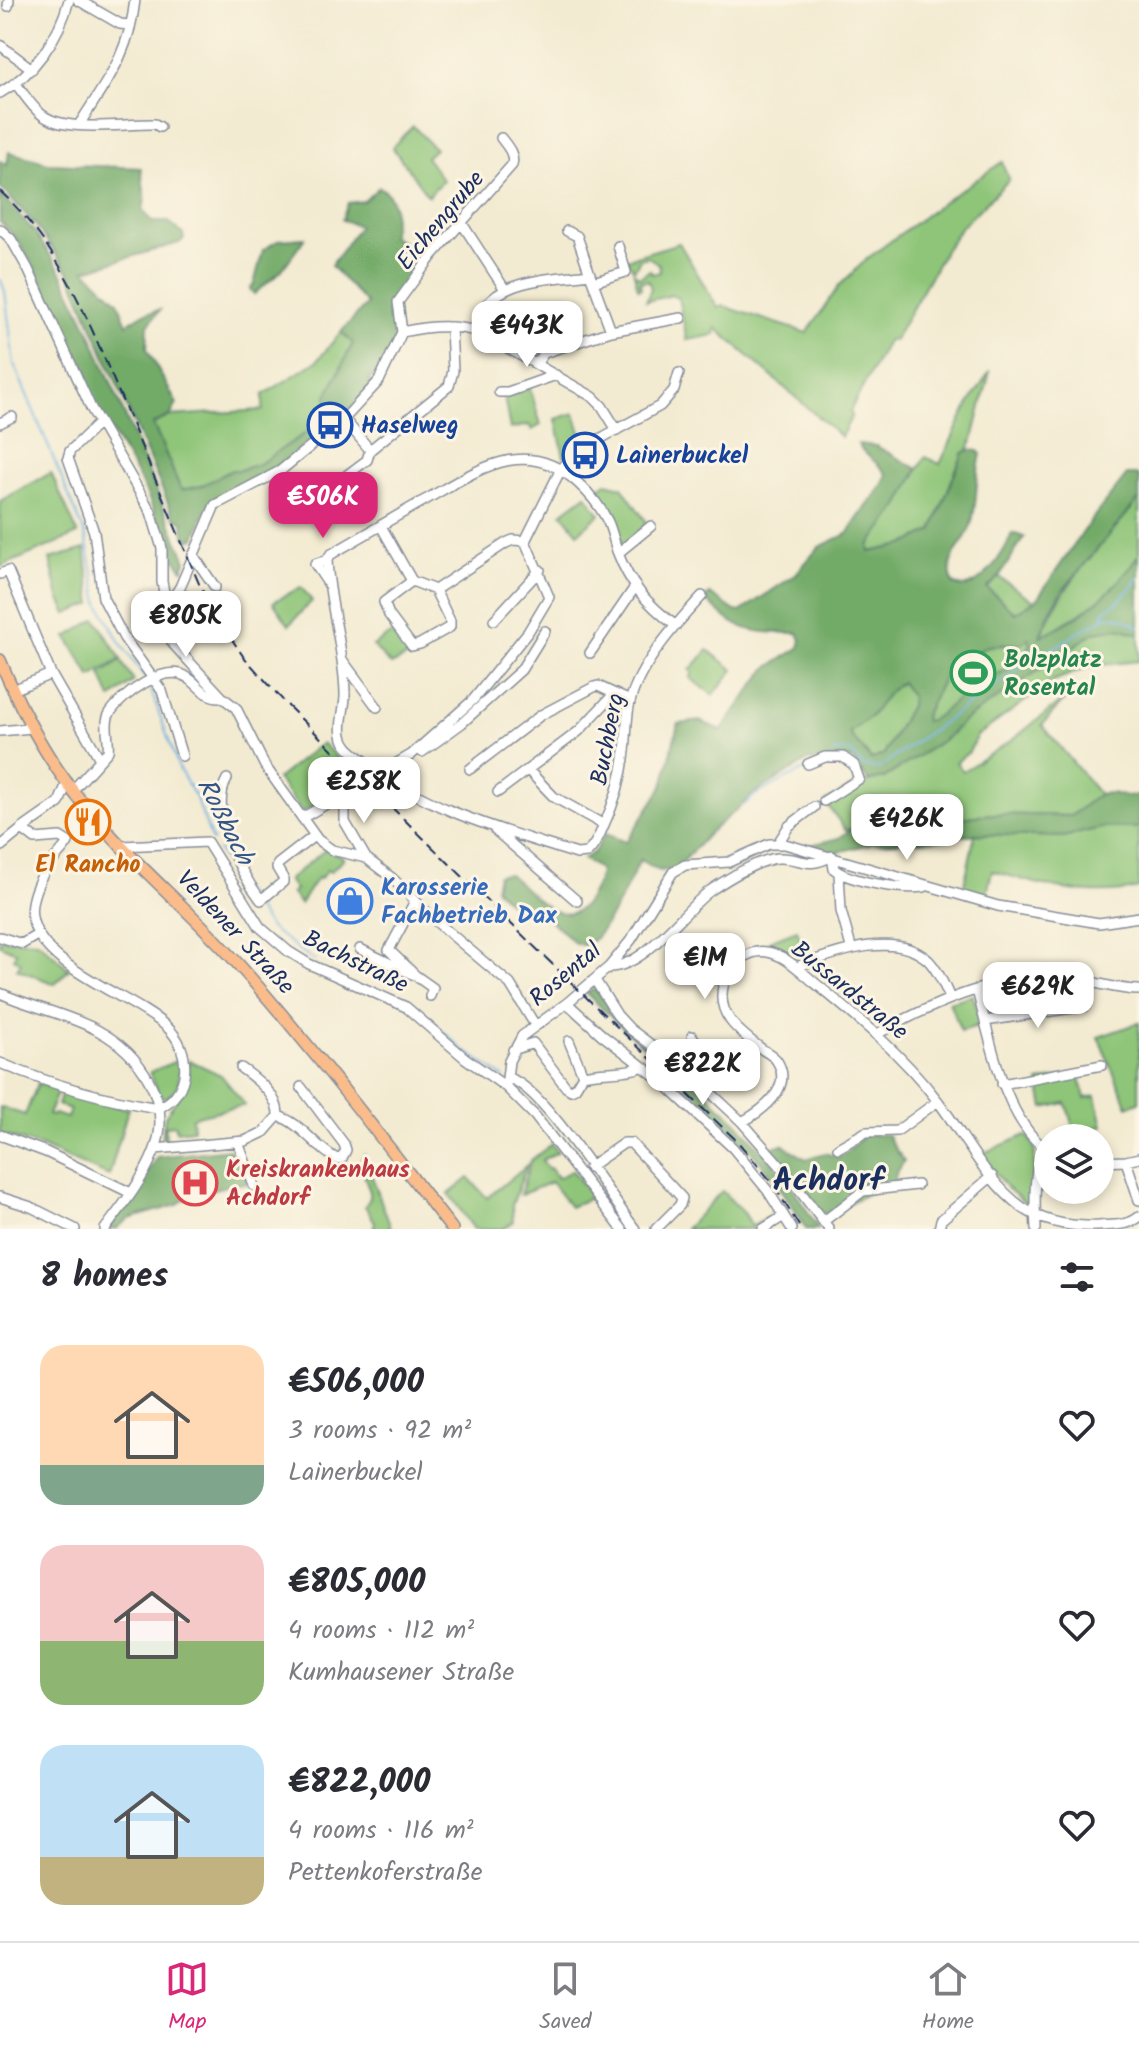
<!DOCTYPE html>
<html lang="en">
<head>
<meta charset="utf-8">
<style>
  :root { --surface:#fff; --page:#f7f7f7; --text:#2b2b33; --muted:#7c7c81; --line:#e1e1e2; --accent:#db2777 }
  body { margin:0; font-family:Kalam,sans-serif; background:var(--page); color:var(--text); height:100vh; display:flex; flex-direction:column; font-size:30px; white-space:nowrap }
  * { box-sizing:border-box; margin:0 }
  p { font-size:26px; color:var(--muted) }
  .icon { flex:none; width:44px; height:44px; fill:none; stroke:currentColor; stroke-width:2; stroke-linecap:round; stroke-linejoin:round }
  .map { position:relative; height:1229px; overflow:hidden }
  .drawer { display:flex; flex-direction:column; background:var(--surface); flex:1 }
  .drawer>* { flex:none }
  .controls { position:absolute; left:1034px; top:1124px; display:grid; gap:16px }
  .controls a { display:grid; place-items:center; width:80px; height:80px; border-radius:50%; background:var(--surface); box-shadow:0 4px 12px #0003; font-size:40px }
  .price { position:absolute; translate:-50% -68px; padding:0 18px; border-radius:16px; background:#fff; color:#222; font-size:26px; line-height:52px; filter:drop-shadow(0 2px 4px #0008) }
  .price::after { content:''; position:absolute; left:50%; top:48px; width:24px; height:18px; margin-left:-12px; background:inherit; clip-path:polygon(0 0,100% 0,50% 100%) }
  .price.active { background:var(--accent); color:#fff }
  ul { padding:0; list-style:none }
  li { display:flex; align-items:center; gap:24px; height:200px; padding:0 40px }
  li span { display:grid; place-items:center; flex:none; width:224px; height:160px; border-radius:24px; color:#555 }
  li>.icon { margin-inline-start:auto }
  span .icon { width:96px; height:96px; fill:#fffc; stroke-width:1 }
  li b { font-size:34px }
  h2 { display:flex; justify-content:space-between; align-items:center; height:96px; padding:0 40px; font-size:34px }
  .menu { display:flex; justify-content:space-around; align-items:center; height:112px; border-top:2px solid var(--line); background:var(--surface); font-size:22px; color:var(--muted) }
  .menu a { display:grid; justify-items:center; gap:4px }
  .menu .active { color:var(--accent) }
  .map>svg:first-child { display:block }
  .green { fill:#8ec578; stroke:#547a6b; stroke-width:2 }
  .forest { fill:#72aa68; stroke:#466c63; stroke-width:2; fill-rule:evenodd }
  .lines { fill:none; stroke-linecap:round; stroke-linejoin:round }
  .stream { stroke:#6eb0e3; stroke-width:2 }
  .minor-casing { stroke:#878d98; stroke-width:12 }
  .major-casing { stroke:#878d98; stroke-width:14 }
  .minor { stroke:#fff; stroke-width:9 }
  .major { stroke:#fabc8b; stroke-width:11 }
  .rail { stroke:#1b2f5e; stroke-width:2; stroke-dasharray:12 6; stroke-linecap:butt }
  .labels { text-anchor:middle; stroke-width:6; stroke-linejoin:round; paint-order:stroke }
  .street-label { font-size:24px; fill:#1b2f5e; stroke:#fcf5e5 }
  .transit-label { font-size:24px; font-weight:bold; fill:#164399; stroke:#fcf5e5; text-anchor:start }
  .leisure-label { font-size:24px; font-weight:bold; fill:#27864d; stroke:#fcf5e5; text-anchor:start }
  .food-label { font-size:24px; font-weight:bold; fill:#c56008; stroke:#fcf5e5 }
  .shop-label { font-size:24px; font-weight:bold; fill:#366cbe; stroke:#fcf5e5; text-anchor:start }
  .health-label { font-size:24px; font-weight:bold; fill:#be3a42; stroke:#fcf5e5; text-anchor:start }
  .water-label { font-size:26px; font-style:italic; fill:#345686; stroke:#fcf5e5 }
  .district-label { font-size:32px; font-weight:bold; fill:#1b2f5e; stroke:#fcf5e5 }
</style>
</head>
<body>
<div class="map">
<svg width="1139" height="1229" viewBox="0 0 1139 1229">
  <rect width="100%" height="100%" fill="#fcf5e5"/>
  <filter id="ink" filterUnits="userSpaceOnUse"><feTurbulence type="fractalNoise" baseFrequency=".0125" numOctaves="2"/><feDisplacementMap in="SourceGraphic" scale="16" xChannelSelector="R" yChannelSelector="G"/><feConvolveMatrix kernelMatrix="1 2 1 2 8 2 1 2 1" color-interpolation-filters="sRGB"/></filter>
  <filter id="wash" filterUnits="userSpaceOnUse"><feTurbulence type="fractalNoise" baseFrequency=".006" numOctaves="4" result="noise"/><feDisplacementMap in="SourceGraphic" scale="32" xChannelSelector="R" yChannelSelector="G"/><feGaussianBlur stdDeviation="1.8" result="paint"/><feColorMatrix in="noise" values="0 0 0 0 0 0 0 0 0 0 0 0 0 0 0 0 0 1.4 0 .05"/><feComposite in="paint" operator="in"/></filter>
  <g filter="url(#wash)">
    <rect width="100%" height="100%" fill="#f3ebd1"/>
    <!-- green -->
    <path class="green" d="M413,126L435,149L426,157L443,180L428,196L392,147Z
      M1002,162L1009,180L962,226L945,250L894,341L888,340L850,411L852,416L841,437L716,328L715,335L687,340L678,297H674L673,295L646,301L651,288L648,280L640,282L641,288L638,289L634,273L640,277L650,270L652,274L660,272L659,264L648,257L640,259L634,270L626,259L679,243L718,308L723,306L807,333L839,286L868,258L943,202Z
      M341,332L353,343L334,381L326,412L310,430L259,464L240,470H232L201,486L181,490L152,424L170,416L263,410V395L317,361Z
      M990,371L974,435L969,450L959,462L932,531L904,545L870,552L869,546L900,504L925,457L940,464L967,407Z
      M530,388L541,425L532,430L529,425L510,429L504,397Z
      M575,413L584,442L564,457L556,419Z
      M51,473L78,534L0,567V501Z
      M606,483L622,487L645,520L646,525L623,546L613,519L595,491Z
      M586,495L600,514L578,533L562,513Z
      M1139,499C1139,514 1139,542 1139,555C1128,590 1069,619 1040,638C1061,583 1104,545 1139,499Z
      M85,549L92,604L67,614L59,598L50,559Z
      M999,577L1034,601L1015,613L987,588Z
      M301,587L312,601L289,625L273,602Z
      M96,619L121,659L91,677L67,637Z
      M1119,628L1139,634V661L1091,666L1053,681L977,736L969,752L956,762L963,771L1012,740L1068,696L1042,725L1099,794L1071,816L990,814L924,823H869L846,830L825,802L854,786L884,778L946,738L965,720L1095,632Z
      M395,631L411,655L391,665L373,646Z
      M1027,637L1031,644C1017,670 982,680 960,697C948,707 940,718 924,723V716L945,675L962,663L963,659L988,646L1010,645Z
      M708,650L734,670L713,695L690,678L693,673L690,670Z
      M121,661L134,681L111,699L101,674Z
      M901,682L911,696L910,706L884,754L872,760L848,733L871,716L889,692Z
      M322,743L361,780L302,812L277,779Z
      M1105,827L1139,828V888C1090,900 1040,885 992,871L986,896L963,890L975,834L1063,837Z
      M326,849L343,857V859L330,872L327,870L320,879L317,878L300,904L291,893L295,890L288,880Z
      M797,930L809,960L797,964L776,950L769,941Z
      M0,939L38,941L69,969L55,984L17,969L21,962L14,958L16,952L0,945Z
      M973,995L981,1025L961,1031L949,1002Z
      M1139,1023V1102L1128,1106L1098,1037Z
      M181,1059L178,1086L168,1097L160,1098L150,1072Z
      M189,1060L221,1075L245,1105L192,1117L193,1129L176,1131L175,1125L165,1126L166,1141L181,1140V1143L165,1144L162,1137L165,1116L186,1087Z
      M1079,1074L1085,1098L1096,1096L1103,1126L1074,1131L1066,1103L1044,1108L1039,1082Z
      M38,1083L58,1091L48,1115L52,1116L54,1114L67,1118L70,1109L58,1105L62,1093L128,1109L109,1176L39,1146L0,1134V1107L25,1115Z
      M1024,1136L1029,1137L1035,1149L1032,1200L1025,1203L1006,1187L981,1154Z
      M552,1144L558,1152L542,1160L548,1169L550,1168L558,1178L572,1170L592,1197L570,1207L551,1182L520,1195L531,1160Z
      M364,1155L391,1228L390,1229H373L375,1222L365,1206L369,1200V1189L360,1162Z
      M527,1165L512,1205L513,1222L503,1229H474L449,1194L469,1178L487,1198Z
      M722,1191L745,1214L752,1226L777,1211L779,1215L771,1221L769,1218L761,1223L763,1227L759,1229H685Z"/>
    <!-- forest -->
    <path class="forest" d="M9,152L52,164L141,168L145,199L143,210L152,222H169L183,234L184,239L179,243L85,270L118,301L127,324L143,314L160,310L148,325L147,349L177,404L170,416L153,424L181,490L201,486L232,470H240L259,464L310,430L326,412L327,396L353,343L341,332L367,304L331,266L359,226L342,220L348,203L364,201L379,187C399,197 394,218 392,237L429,255L395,300L398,331L394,344L375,378L371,377L369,381L372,383L353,406L269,474L217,496L205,512L195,538L189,540L184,534L183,521L174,517L70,274L34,223L0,187V161L7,165Z
      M0,194L34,231L60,270L89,330L186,561L183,569C163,547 158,518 146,492C131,460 109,432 94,401C72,355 38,252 0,222Z
      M305,238L281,271L254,294L250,289L254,284L263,250L279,240Z
      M858,444L876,446L918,469L900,504L869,546L870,552L904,545L932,531L963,453L969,450L978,451L981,454C975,477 978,503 971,525C964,548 943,555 953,584C977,597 1005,553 1012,533L1024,537L999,577L987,588L1015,613L1036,600L1095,515L1127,475H1136L1139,477V499L1063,590L1049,614L1040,636C1079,619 1115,592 1139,555V634L1119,628L1095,632L965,720L946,738L884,778L868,781L852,759L808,761L758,791L709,833L677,868L660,871L640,860C629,883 606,933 586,946L575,943L540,911C517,914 510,904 495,888L498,875L509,874C531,892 566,937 589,898C594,889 600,880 600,870L583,859L594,852L605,834L626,842L663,786L678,724L700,721L721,731L766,669L799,648L801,640L798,633C778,633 751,634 733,623C723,617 713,606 704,598L710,594L735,611L740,612L795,575L819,547L849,533C859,511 878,498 887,475C879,462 863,455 858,444ZM1028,638L1031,644C1018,670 982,680 960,697C948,706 940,718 925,722L924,716L945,675L962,663L963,659L988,646L1023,643ZM901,682L911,696L910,706L884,754L871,760L849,733L871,716L889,692Z
      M188,581L199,604L205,602L209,611L174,637L171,615Z
      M1112,793L1123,796H1139V828L1105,827L1063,837L975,834L938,840L873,843L835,853L823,852L810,845L839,838L852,829L869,823H924L990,814L1071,816L1099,794Z
      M592,989L597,991L635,1038L685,1075L732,1117L786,1178L819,1229H806C754,1133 663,1068 586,993Z
      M865,1135H888C892,1147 898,1151 904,1161L895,1176L897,1186L878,1188L825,1216L773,1150V1147L782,1144L806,1159L825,1153L837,1157L843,1155Z
      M230,1149L254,1189L246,1183C229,1185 189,1193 177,1205L129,1219L116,1229H108L157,1157Z"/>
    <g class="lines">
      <!-- stream -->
      <path class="stream" d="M0,279L5,291L14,364L85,534L99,603L119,641L146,679
        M1103,617L1104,611L1119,601L1139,578
        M149,685L179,769L196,798L212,841
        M833,752L850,751L863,766L879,768L1014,672L1103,618C1116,613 1129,620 1139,627
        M744,805L755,795L808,768
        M218,850L227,865
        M241,888L271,929L315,961
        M382,992L418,1007L460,1047L503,1077"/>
    </g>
  </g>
  <g filter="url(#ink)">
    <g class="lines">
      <!-- minor casing -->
      <g class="minor-casing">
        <path id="minor" d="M78,0L120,24L129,25
          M8,6L9,0
          M0,45L32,69
          M16,84C24,94 31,106 41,114C65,134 124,123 155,124L160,127
          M0,93C34,74 59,38 69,0
          M79,125C107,80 129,55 135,0
          M461,222L504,288
          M0,229L11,239L28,269L91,408L151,512L162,548V582L167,607L166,630L173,644L222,697L236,708L265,766L318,840L332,850L366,858L392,878L439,924L510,984L535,1025
          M567,231L577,236L590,274
          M593,282L626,272L618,246
          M475,331C485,277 546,280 590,274L611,331
          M402,332L398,302L432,256L512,165C515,154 507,146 501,138
          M537,363L544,353L611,331L681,318
          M499,392H508L556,375
          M344,419L370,450L449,386L453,371L451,327
          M0,423L12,417
          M99,423L70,451L68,458L94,532L103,598L124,638L162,691L182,756
          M347,475L367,460L370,450
          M381,526L412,581L435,590L506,543L513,540L525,541
          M618,553L651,526
          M193,555L215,587
          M327,560L315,564L329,585
          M0,574L8,571L51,674L100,759
          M412,581L384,602L389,615L412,646L420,644L450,627V621L435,590
          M167,607L180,587L215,505L280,471L344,419L379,381L402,332C428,326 458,323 483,334L593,397L602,406L617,430
          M494,620L540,570
          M676,626C647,604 630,585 617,551C614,541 612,531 608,522C601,507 590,494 578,483C526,434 476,471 425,500C393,518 361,537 330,555L327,560C329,604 344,648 345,693C346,709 335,732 347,746C351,752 360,757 366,762C425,810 506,831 577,854L587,853C595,846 599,837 603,827C615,802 622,778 625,751C627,735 626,717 630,702C639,665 677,623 702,596
          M590,653L635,587
          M343,661L377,707
          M13,690L51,674
          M0,731L32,728
          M422,752L462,723L521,670L545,631
          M808,764L825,757H843L854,765L859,779L824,801
          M470,769L541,715L594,687L598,686L630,701
          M529,771L554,797L604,825
          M227,779C208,812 241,874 261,900L283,882V878L277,868L278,864L314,836
          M67,783L59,803L22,829L35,839L60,837L68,842C63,851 55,857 49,865C39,878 29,901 32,917C41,969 132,995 167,1027C192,1050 192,1094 158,1108
          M73,790L108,751C110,740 103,723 110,713C121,696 163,664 185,676C200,684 203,698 222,697
          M498,792L579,731L613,695
          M345,794V822L366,858
          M302,818L411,755L473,700L528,632L549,597L525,541L562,467L596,441L660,406L674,390L679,373
          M495,830L577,901
          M778,843L789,826L814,807
          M122,846L207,842L260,927L288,951L309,964L406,1007L465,1058L506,1087L535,1116L622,1229
          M0,847L22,829
          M839,873L841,911L851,947
          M415,901L389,950L416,976
          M0,937L22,944L37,935
          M360,949L416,976L433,988L430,996
          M609,967C646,967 682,911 711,890C729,878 757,860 778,858C803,857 806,870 832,856L834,869C851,882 902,890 924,887
          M796,967C832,954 894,929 928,960C938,970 944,985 950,998
          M595,980L617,1015L630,1029L693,1076L742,1122L783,1169L829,1229
          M977,990C990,1039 1004,1120 1048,1151
          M0,993C31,1007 67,1014 97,1030C140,1053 174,1102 154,1152C143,1180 123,1205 105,1229
          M567,1003L602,1035L659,1079L733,1148L768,1191L792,1229
          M985,1021L1086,1006
          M877,1034C938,1001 1001,972 1072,979C1095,981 1116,990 1139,990
          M692,1036L705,1055L698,1081
          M569,1041L583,1075
          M513,1050L533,1043L566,1087L571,1090L575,1088L583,1075C603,1070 623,1074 641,1067
          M0,1063C51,1085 103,1099 158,1108
          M241,1068C257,1079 279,1096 278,1116
          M507,1078C540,1082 612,1199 635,1229
          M1002,1084L1102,1065
          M506,1087L509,1061L522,1036L567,1003L609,967L631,940L673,872L685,865L729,862L769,844H785L998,906L1099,923L1139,917
          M742,1122C762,1111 794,1088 777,1061C774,1056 768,1053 763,1050C741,1033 714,1015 724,983C727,971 740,957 752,953C776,945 798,969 815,983C859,1019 902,1054 937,1100C964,1135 986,1182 1023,1208C1045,1223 1073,1227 1099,1226C1113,1225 1128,1226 1139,1217
          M0,1135L46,1152L131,1193
          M238,1142L254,1186
          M838,1148L866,1132L897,1131L938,1101
          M155,1149L245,1141L264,1132L278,1116C302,1123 315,1148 337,1159L342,1158L346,1150L344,1144L301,1087
          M1126,1161L1139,1200
          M1100,1162L1126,1161L1139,1158
          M589,1167L624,1143H631L682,1198L680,1205L656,1229
          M0,1197L31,1207L75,1229
          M824,1221L863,1191L917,1185
          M763,1229L784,1216
          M939,1229L941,1220L992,1176
          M1036,1229C1035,1210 1032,1164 1045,1150"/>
      </g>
      <!-- major casing -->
      <g class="major-casing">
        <path id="major" d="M0,660C18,703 39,745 67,783C116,850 183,902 238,964C314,1049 382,1139 452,1229"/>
      </g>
      <!-- minor -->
      <use href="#minor" class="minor"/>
      <!-- major -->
      <use href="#major" class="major"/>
      <!-- rail -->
      <path class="rail" d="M0,191C62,248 90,325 122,400C148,462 174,524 200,586L213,611L243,656L289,707L590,1001L737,1141L771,1181L801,1229"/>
    </g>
  </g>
  <!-- icons -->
  <defs>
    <g id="bus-ring" transform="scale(2.3)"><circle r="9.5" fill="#fcf5e5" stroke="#1a4fb4" stroke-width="1.5"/><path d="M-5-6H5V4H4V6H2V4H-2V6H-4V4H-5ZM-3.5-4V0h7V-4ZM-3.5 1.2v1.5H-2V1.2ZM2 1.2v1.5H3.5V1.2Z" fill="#1a4fb4"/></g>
    <g id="stadium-ring" transform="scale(2.3)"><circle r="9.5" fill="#fcf5e5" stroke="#2e9e5b" stroke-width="1.5"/><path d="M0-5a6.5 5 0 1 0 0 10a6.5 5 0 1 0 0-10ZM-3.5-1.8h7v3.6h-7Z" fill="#2e9e5b"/></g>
    <g id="restaurant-ring" transform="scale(2.3)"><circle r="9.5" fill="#fcf5e5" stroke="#e8710a" stroke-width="1.5"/><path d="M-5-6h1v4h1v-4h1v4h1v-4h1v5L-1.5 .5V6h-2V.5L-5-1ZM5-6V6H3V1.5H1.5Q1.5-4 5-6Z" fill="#e8710a"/></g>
    <g id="shop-ring" transform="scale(2.3)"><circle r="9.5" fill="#fcf5e5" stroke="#3f7fe0" stroke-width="1.5"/><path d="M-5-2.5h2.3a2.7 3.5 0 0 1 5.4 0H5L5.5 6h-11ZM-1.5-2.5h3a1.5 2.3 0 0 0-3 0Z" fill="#3f7fe0"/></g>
    <g id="hospital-ring" transform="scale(2.3)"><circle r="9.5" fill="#fcf5e5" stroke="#e0444e" stroke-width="1.5"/><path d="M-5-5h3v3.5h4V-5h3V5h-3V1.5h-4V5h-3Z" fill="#e0444e"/></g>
  </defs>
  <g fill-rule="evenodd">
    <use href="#bus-ring" x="330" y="425"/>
    <use href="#bus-ring" x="585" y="455"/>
    <use href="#stadium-ring" x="973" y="673"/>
    <use href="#restaurant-ring" x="88" y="822"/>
    <use href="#shop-ring" x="350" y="901"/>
    <use href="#hospital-ring" x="195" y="1183"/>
  </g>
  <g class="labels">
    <!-- street labels -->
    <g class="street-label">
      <text transform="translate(440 220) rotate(-50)" y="8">Eichengrube</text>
      <text transform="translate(607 739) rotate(-79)" y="8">Buchberg</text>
      <text transform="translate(236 932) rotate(47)" y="8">Veldener Straße</text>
      <text transform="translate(356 961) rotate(26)" y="8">Bachstraße</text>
      <text transform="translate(565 974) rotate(-40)" y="8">Rosental</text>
      <text transform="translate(850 990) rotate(39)" y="8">Bussardstraße</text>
    </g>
    <!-- transit labels -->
    <g class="transit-label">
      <text x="361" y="433">Haselweg</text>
      <text x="616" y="463">Lainerbuckel</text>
    </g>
    <!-- leisure labels -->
    <g class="leisure-label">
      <text x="1004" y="667">Bolzplatz<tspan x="1004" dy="28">Rosental</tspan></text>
    </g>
    <!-- food labels -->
    <g class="food-label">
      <text x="88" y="872">El Rancho</text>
    </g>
    <!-- shop labels -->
    <g class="shop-label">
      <text x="381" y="895">Karosserie<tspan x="381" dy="28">Fachbetrieb Dax</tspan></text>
    </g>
    <!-- health labels -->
    <g class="health-label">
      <text x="226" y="1177">Kreiskrankenhaus<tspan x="226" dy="28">Achdorf</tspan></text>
    </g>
    <!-- water labels -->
    <g class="water-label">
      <text transform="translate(226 821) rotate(63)" y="9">Roßbach</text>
    </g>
    <!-- district labels -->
    <g class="district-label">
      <text x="828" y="1190">Achdorf</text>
    </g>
  </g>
</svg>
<div class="controls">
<a><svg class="icon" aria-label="layers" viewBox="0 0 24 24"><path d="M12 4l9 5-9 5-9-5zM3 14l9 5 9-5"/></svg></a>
</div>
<b class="price" style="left:527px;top:369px">€443K</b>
<b class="price active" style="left:323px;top:540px">€506K</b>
<b class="price" style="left:186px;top:659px">€805K</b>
<b class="price" style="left:364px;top:825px">€258K</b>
<b class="price" style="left:907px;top:862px">€426K</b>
<b class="price" style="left:705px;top:1001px">€1M</b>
<b class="price" style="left:1038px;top:1030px">€629K</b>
<b class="price" style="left:703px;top:1107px">€822K</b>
</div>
<section class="drawer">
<h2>8 homes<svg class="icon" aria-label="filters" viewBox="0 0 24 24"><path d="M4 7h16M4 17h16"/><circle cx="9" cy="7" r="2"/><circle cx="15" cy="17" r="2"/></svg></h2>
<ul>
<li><span style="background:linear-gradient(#ffd9b3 75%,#7fa58c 0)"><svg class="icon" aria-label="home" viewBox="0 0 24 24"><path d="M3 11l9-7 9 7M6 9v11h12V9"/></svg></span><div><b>€506,000</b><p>3 rooms · 92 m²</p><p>Lainerbuckel</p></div><svg class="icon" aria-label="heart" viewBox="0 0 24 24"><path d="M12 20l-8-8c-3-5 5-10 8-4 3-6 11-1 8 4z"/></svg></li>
<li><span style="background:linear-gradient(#f6c9c9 60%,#8fb573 0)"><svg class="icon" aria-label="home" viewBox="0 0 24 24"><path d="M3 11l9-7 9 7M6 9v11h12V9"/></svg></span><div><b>€805,000</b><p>4 rooms · 112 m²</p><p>Kumhausener Straße</p></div><svg class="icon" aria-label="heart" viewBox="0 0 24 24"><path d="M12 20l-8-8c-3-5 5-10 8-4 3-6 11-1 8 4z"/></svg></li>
<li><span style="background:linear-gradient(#bfe0f5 70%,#c2b280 0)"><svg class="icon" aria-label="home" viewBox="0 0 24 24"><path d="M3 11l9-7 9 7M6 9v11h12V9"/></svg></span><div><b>€822,000</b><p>4 rooms · 116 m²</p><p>Pettenkoferstraße</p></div><svg class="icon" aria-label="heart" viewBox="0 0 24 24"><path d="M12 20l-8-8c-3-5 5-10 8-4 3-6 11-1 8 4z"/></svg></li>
</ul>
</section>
<nav class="menu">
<a class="active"><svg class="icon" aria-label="map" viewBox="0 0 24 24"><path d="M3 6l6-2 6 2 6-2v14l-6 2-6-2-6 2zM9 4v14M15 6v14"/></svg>Map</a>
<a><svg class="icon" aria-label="saved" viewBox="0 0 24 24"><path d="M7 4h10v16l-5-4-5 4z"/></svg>Saved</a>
<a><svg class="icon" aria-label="home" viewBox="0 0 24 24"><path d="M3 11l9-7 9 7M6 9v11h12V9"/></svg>Home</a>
</nav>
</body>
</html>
